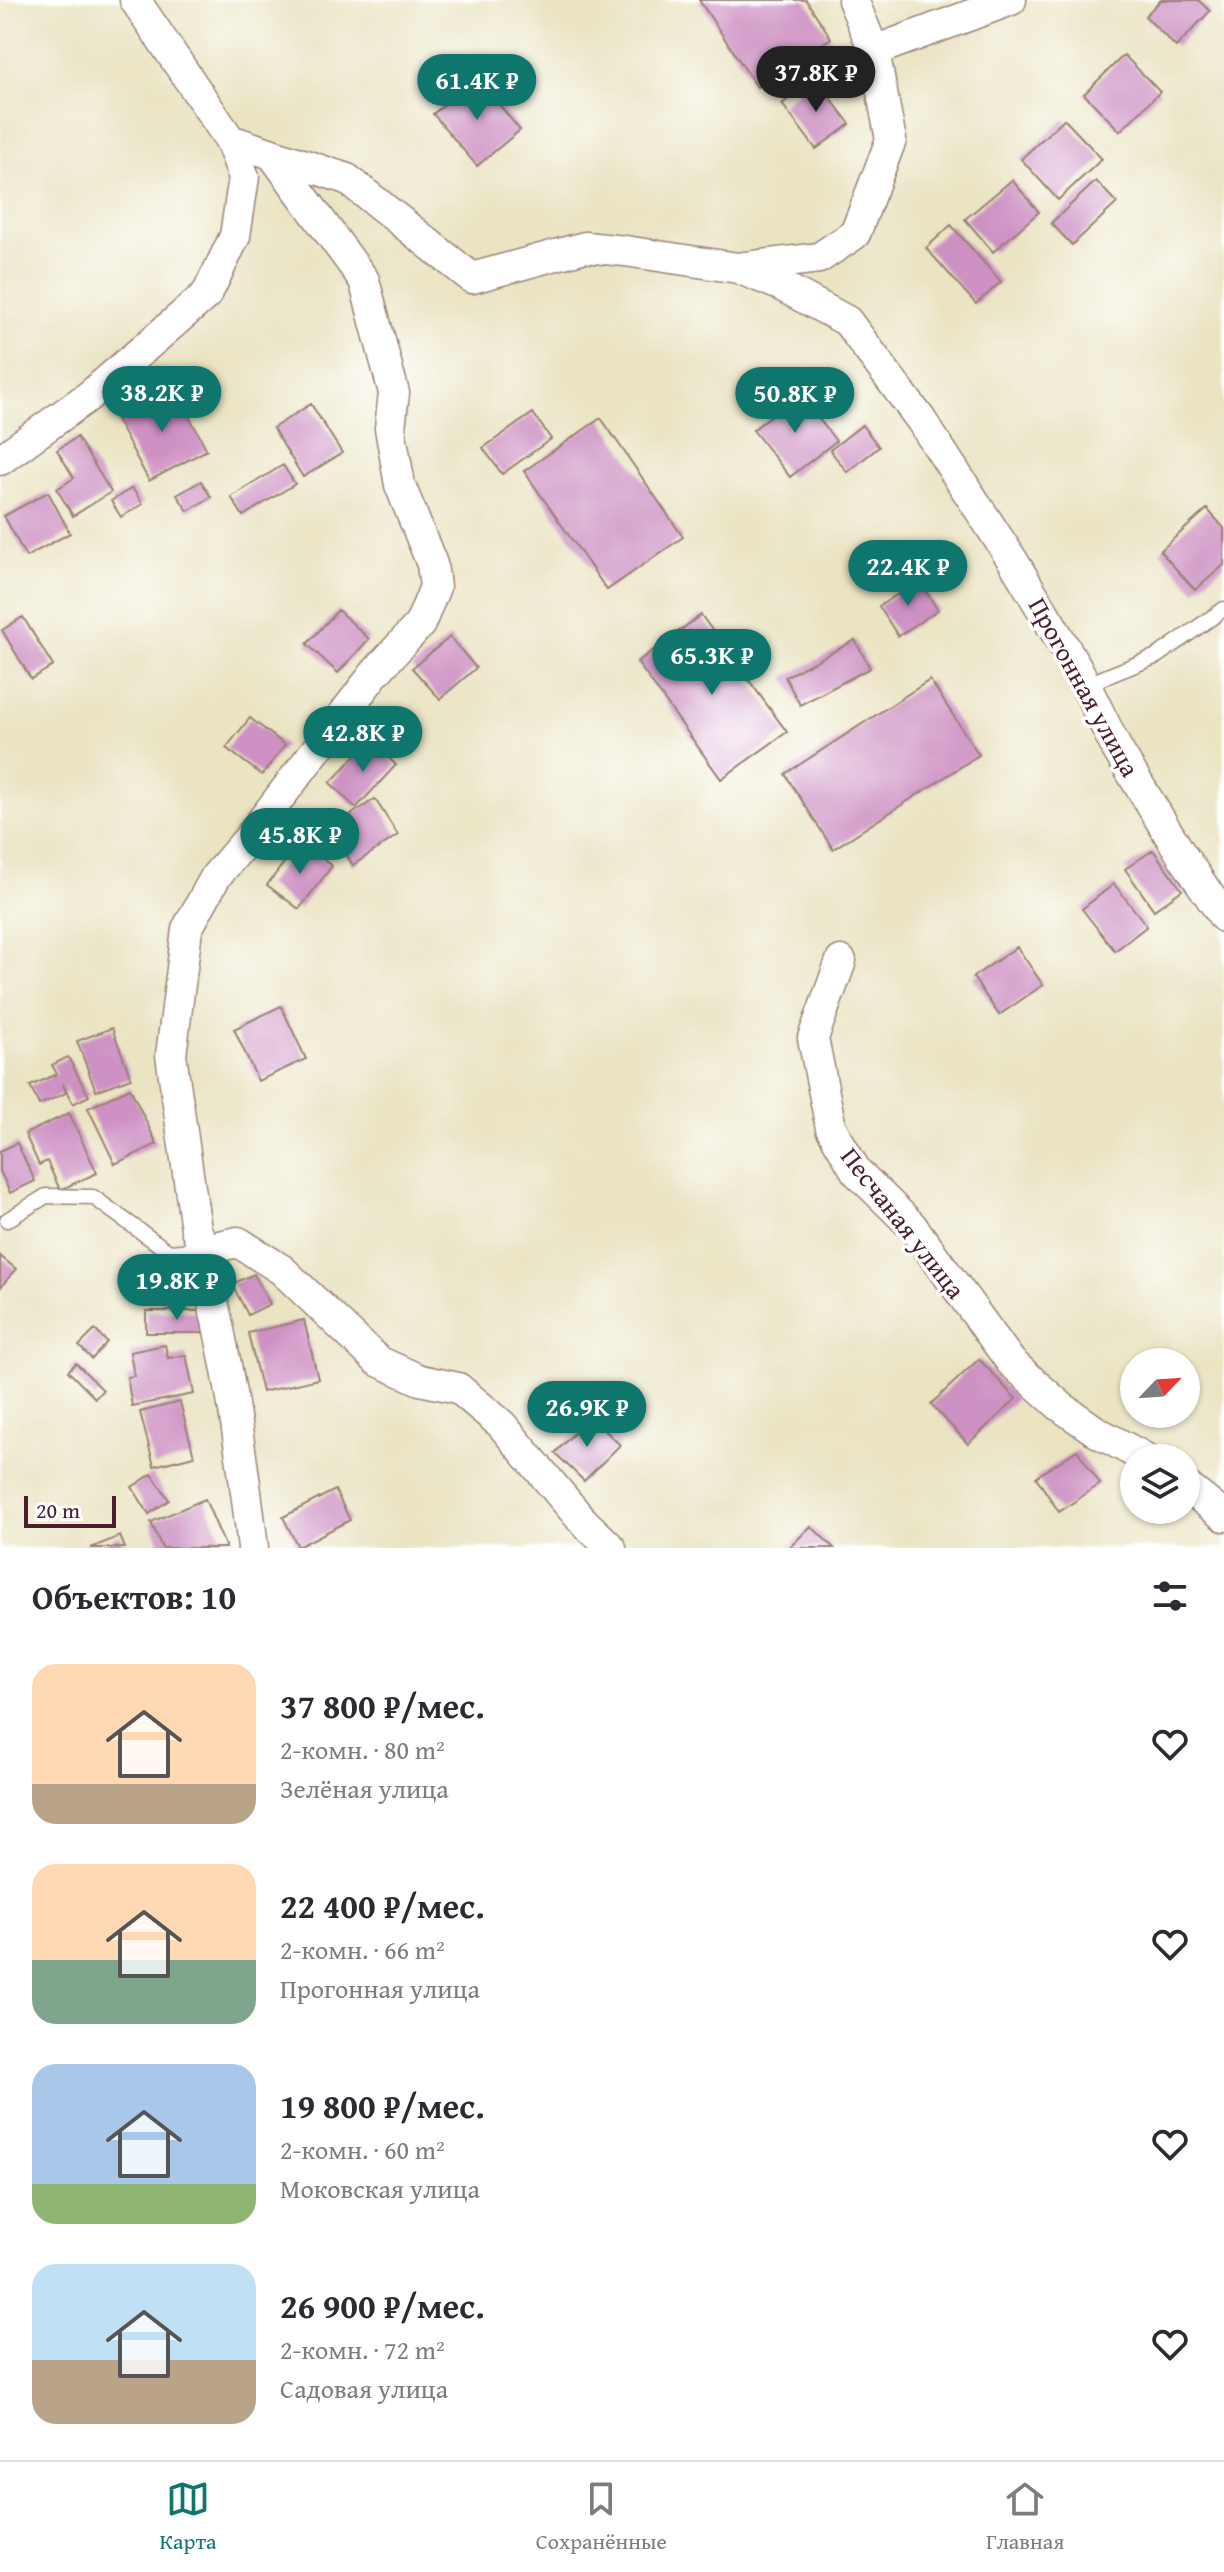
<!DOCTYPE html>
<html lang="ru">
<head>
<meta charset="utf-8">
<style>
  :root { --surface:#fff; --page:#f7f7f7; --text:#2b2b33; --muted:#7c7c81; --line:#e1e1e2; --accent:#0f766e }
  body { margin:0; font-family:"Gentium Book Plus",serif; background:var(--page); color:var(--text); height:100vh; display:flex; flex-direction:column; font-size:30px; white-space:nowrap }
  * { box-sizing:border-box; margin:0 }
  p { font-size:26px; color:var(--muted) }
  .icon { flex:none; width:44px; height:44px; fill:none; stroke:currentColor; stroke-width:2; stroke-linecap:round; stroke-linejoin:round }
  .map { position:relative; height:1548px; overflow:hidden }
  .sheet { display:flex; flex-direction:column; background:var(--surface); flex:1 }
  .sheet>* { flex:none }
  .needle { width:52px; rotate:65deg }
  .controls { position:absolute; left:1120px; top:1348px; display:grid; gap:16px }
  .controls a { display:grid; place-items:center; width:80px; height:80px; border-radius:50%; background:var(--surface); box-shadow:0 2px 6px #0004; font-size:40px }
  .scale { position:absolute; left:24px; bottom:20px; width:92px; box-sizing:border-box; padding-left:8px; border:4px solid #4a1f2b; border-top:0; font-size:22px; line-height:28px; white-space:nowrap; color:#4a1f2b; -webkit-text-stroke:6px #fff; paint-order:stroke }
  .price { position:absolute; translate:-50% -68px; padding:0 18px; border-radius:28px; background:var(--accent); color:#fff; font-size:26px; line-height:52px; filter:drop-shadow(0 2px 4px #0008) }
  .price::after { content:''; position:absolute; left:50%; top:48px; width:24px; height:18px; margin-left:-12px; background:inherit; clip-path:polygon(0 0,100% 0,50% 100%) }
  .price.selected { background:#222; color:#fff }
  ul { padding:0; list-style:none }
  li { display:flex; align-items:center; gap:24px; height:200px; padding:0 32px }
  li span { display:grid; place-items:center; flex:none; width:224px; height:160px; border-radius:24px; color:#555 }
  li>.icon { margin-inline-start:auto }
  span .icon { width:96px; height:96px; fill:#fffc; stroke-width:1 }
  li b { font-size:34px }
  h2 { display:flex; justify-content:space-between; align-items:center; height:96px; padding:0 32px; font-size:34px }
  .tabs { display:flex; justify-content:space-around; align-items:center; height:112px; border-top:2px solid var(--line); background:var(--surface); font-size:22px; color:var(--muted) }
  .tabs a { display:grid; justify-items:center; gap:4px }
  .tabs .selected { color:var(--accent) }
  .map>svg:first-child { display:block }
  .building { fill:#cd91c3 }
  .lines { fill:none; stroke-linecap:round; stroke-linejoin:round }
  .lane-casing { stroke:#9a8277; stroke-width:17 }
  .street-casing { stroke:#9a8277; stroke-width:33 }
  .lane { stroke:#fff; stroke-width:14 }
  .street { stroke:#fff; stroke-width:30 }
  .labels { text-anchor:middle; stroke-width:7; stroke-linejoin:round; paint-order:stroke }
  .street-label { font-size:26px; fill:#4a1f2b; stroke:#fff }
</style>
</head>
<body>
<div class="map">
<svg width="1224" height="1548" viewBox="0 0 1224 1548">
  <rect width="100%" height="100%" fill="#fff"/>
  <filter id="ink" filterUnits="userSpaceOnUse"><feTurbulence type="fractalNoise" baseFrequency=".0125" numOctaves="2"/><feDisplacementMap in="SourceGraphic" scale="16" xChannelSelector="R" yChannelSelector="G"/><feConvolveMatrix kernelMatrix="1 2 1 2 8 2 1 2 1" color-interpolation-filters="sRGB"/></filter>
  <filter id="wash" filterUnits="userSpaceOnUse"><feTurbulence type="fractalNoise" baseFrequency=".006" numOctaves="4" result="noise"/><feDisplacementMap in="SourceGraphic" scale="32" xChannelSelector="R" yChannelSelector="G"/><feGaussianBlur stdDeviation="1.8" result="paint"/><feColorMatrix in="noise" values="0 0 0 0 0 0 0 0 0 0 0 0 0 0 0 0 0 1.4 0 .05"/><feComposite in="paint" operator="in"/></filter>
  <g filter="url(#wash)">
    <rect width="100%" height="100%" fill="#eae4c3"/>
    <g id="blocks">
      <!-- building -->
      <path class="building" d="M699,0H806L831,38L757,87Z
        M1161,0H1198L1210,11L1176,47L1145,16Z
        M1124,55L1160,92L1120,131L1084,94Z
        M477,78L520,130L477,166L433,114Z
        M815,78L850,124L816,149L782,104Z
        M1064,119L1102,159L1058,200L1021,159Z
        M1012,180L1039,212L993,252L965,219Z
        M1096,181L1117,203L1072,245L1051,223Z
        M951,225L1001,282L976,304L926,248Z
        M174,388L207,450L149,481L116,419Z
        M799,393L836,441L790,477L753,430Z
        M311,404L342,453L303,477L273,428Z
        M533,413L551,439L502,474L483,448Z
        M601,418L683,537L607,590L524,471Z
        M862,425L879,447L847,472L830,450Z
        M77,437L111,492L73,516L57,489L74,478L57,450Z
        M283,465L295,484L243,516L231,497Z
        M201,481L211,497L188,511L177,495Z
        M132,488L143,504L121,517L111,501Z
        M48,492L70,533L26,557L4,516Z
        M1207,509L1224,528V565L1195,590L1160,551Z
        M919,581L938,610L898,636L879,606Z
        M338,610L369,639L338,673L307,644Z
        M701,615L787,732L721,779L637,662Z
        M23,617L53,666L31,679L2,630Z
        M450,637L476,668L440,699L412,668Z
        M855,640L870,668L800,705L785,677Z
        M930,680L979,755L833,849L785,774Z
        M250,718L285,745L262,775L226,748Z
        M370,740L396,765L356,808L330,783Z
        M375,799L398,835L353,865L329,829Z
        M300,842L332,866L299,909L267,885Z
        M1153,850L1182,890L1154,910L1125,869Z
        M1114,884L1147,926L1115,951L1082,909Z
        M1017,947L1043,985L999,1015L973,977Z
        M281,1006L306,1059L258,1081L234,1029Z
        M112,1028L131,1078L96,1091L77,1041Z
        M68,1057L89,1096L73,1104L63,1084L66,1093L39,1105L30,1086L57,1074L52,1065Z
        M130,1088L157,1144L115,1164L88,1108Z
        M69,1113L97,1173L60,1190L47,1161L39,1165L25,1134Z
        M17,1143L35,1181L10,1193L0,1171V1151Z
        M0,1256L16,1269L0,1288Z
        M254,1274L270,1304L248,1315L232,1284Z
        M146,1311H207L208,1333H146Z
        M304,1320L318,1379L262,1392L248,1333Z
        M95,1330L107,1342L92,1359L79,1346Z
        M165,1345L168,1358L186,1355L194,1394L132,1406L127,1377L134,1376L130,1352Z
        M979,1359L1016,1399L968,1444L931,1404Z
        M76,1363L103,1390L95,1398L68,1371Z
        M180,1402L194,1456L154,1466L140,1412Z
        M590,1416L620,1445L584,1481L555,1453Z
        M1077,1450L1100,1484L1059,1512L1036,1477Z
        M152,1474L169,1500L149,1514L132,1487Z
        M335,1490L350,1520L298,1547L283,1517Z
        M205,1499L226,1548H162L151,1522Z
        M811,1526L834,1548H789Z
        M120,1536L125,1548H91Z"/>
    </g>
  </g>
  <g filter="url(#ink)">
    <use href="#blocks" fill-opacity="0" stroke="#9a8277" stroke-width="2"/>
    <g class="lines">
      <!-- lane casing -->
      <g class="lane-casing">
        <path id="lane" d="M1085,685L1157,656L1224,609
          M7,1220L46,1196L93,1197L169,1252L205,1249"/>
      </g>
      <!-- street casing -->
      <g class="street-casing">
        <path id="street" d="M135,0L230,140L272,154L364,280L394,393L390,428L400,485L432,564L435,587L420,624L375,673L248,839L216,876L187,929L171,1055L196,1229C206,1251 205,1270 211,1294C231,1378 243,1462 253,1548
          M874,51L1011,0
          M272,154L347,179L472,278L585,247L625,251L738,268L819,258L855,234L891,140L874,51L853,0
          M740,269L780,285L847,321L921,420L1013,561L1077,668L1117,749L1181,854L1224,917
          M0,460L89,396L207,294L235,236L244,177L230,140
          M841,961L813,1038L831,1128L856,1171L912,1226L1011,1362L1060,1406L1097,1432L1145,1458
          M205,1249L238,1242L282,1270L378,1361L420,1380L458,1388L501,1424L581,1519L611,1548
          M1186,1486L1224,1516"/>
      </g>
      <!-- lane -->
      <use href="#lane" class="lane"/>
      <!-- street -->
      <use href="#street" class="street"/>
    </g>
  </g>
  <g class="labels">
    <!-- street labels -->
    <g class="street-label">
      <text transform="translate(1084 687) rotate(61)" y="9">Прогонная улица</text>
      <text transform="translate(903 1223) rotate(52)" y="9">Песчаная улица</text>
    </g>
  </g>
</svg>
<div class="controls">
<a><svg class="needle" viewBox="-14 -14 28 28"><path d="M0-13l5 13h-10z" fill="#e53935"/><path d="M0 13l5-13h-10z" fill="#7c7c81"/></svg></a>
<a><svg class="icon" aria-label="layers" viewBox="0 0 24 24"><path d="M12 4l9 5-9 5-9-5zM3 14l9 5 9-5"/></svg></a>
</div>
<div class="scale">20 m</div>
<b class="price selected" style="left:816px;top:114px">37.8K ₽</b>
<b class="price" style="left:477px;top:122px">61.4K ₽</b>
<b class="price" style="left:162px;top:434px">38.2K ₽</b>
<b class="price" style="left:795px;top:435px">50.8K ₽</b>
<b class="price" style="left:908px;top:608px">22.4K ₽</b>
<b class="price" style="left:712px;top:697px">65.3K ₽</b>
<b class="price" style="left:363px;top:774px">42.8K ₽</b>
<b class="price" style="left:300px;top:876px">45.8K ₽</b>
<b class="price" style="left:177px;top:1322px">19.8K ₽</b>
<b class="price" style="left:587px;top:1449px">26.9K ₽</b>
</div>
<section class="sheet">
<h2>Объектов: 10<svg class="icon" aria-label="filters" viewBox="0 0 24 24"><path d="M4 7h16M4 17h16"/><circle cx="9" cy="7" r="2"/><circle cx="15" cy="17" r="2"/></svg></h2>
<ul>
<li><span style="background:linear-gradient(#ffd9b3 75%,#b9a48a 0)"><svg class="icon" aria-label="home" viewBox="0 0 24 24"><path d="M3 11l9-7 9 7M6 9v11h12V9"/></svg></span><div><b>37 800 ₽/мес.</b><p>2-комн. · 80 m²</p><p>Зелёная улица</p></div><svg class="icon" aria-label="heart" viewBox="0 0 24 24"><path d="M12 20l-8-8c-3-5 5-10 8-4 3-6 11-1 8 4z"/></svg></li>
<li><span style="background:linear-gradient(#ffd9b3 60%,#7fa58c 0)"><svg class="icon" aria-label="home" viewBox="0 0 24 24"><path d="M3 11l9-7 9 7M6 9v11h12V9"/></svg></span><div><b>22 400 ₽/мес.</b><p>2-комн. · 66 m²</p><p>Прогонная улица</p></div><svg class="icon" aria-label="heart" viewBox="0 0 24 24"><path d="M12 20l-8-8c-3-5 5-10 8-4 3-6 11-1 8 4z"/></svg></li>
<li><span style="background:linear-gradient(#a9c7e8 75%,#8fb573 0)"><svg class="icon" aria-label="home" viewBox="0 0 24 24"><path d="M3 11l9-7 9 7M6 9v11h12V9"/></svg></span><div><b>19 800 ₽/мес.</b><p>2-комн. · 60 m²</p><p>Моковская улица</p></div><svg class="icon" aria-label="heart" viewBox="0 0 24 24"><path d="M12 20l-8-8c-3-5 5-10 8-4 3-6 11-1 8 4z"/></svg></li>
<li><span style="background:linear-gradient(#bfe0f5 60%,#b9a48a 0)"><svg class="icon" aria-label="home" viewBox="0 0 24 24"><path d="M3 11l9-7 9 7M6 9v11h12V9"/></svg></span><div><b>26 900 ₽/мес.</b><p>2-комн. · 72 m²</p><p>Садовая улица</p></div><svg class="icon" aria-label="heart" viewBox="0 0 24 24"><path d="M12 20l-8-8c-3-5 5-10 8-4 3-6 11-1 8 4z"/></svg></li>
</ul>
</section>
<nav class="tabs">
<a class="selected"><svg class="icon" aria-label="map" viewBox="0 0 24 24"><path d="M3 6l6-2 6 2 6-2v14l-6 2-6-2-6 2zM9 4v14M15 6v14"/></svg>Карта</a>
<a><svg class="icon" aria-label="saved" viewBox="0 0 24 24"><path d="M7 4h10v16l-5-4-5 4z"/></svg>Сохранённые</a>
<a><svg class="icon" aria-label="home" viewBox="0 0 24 24"><path d="M3 11l9-7 9 7M6 9v11h12V9"/></svg>Главная</a>
</nav>
</body>
</html>
